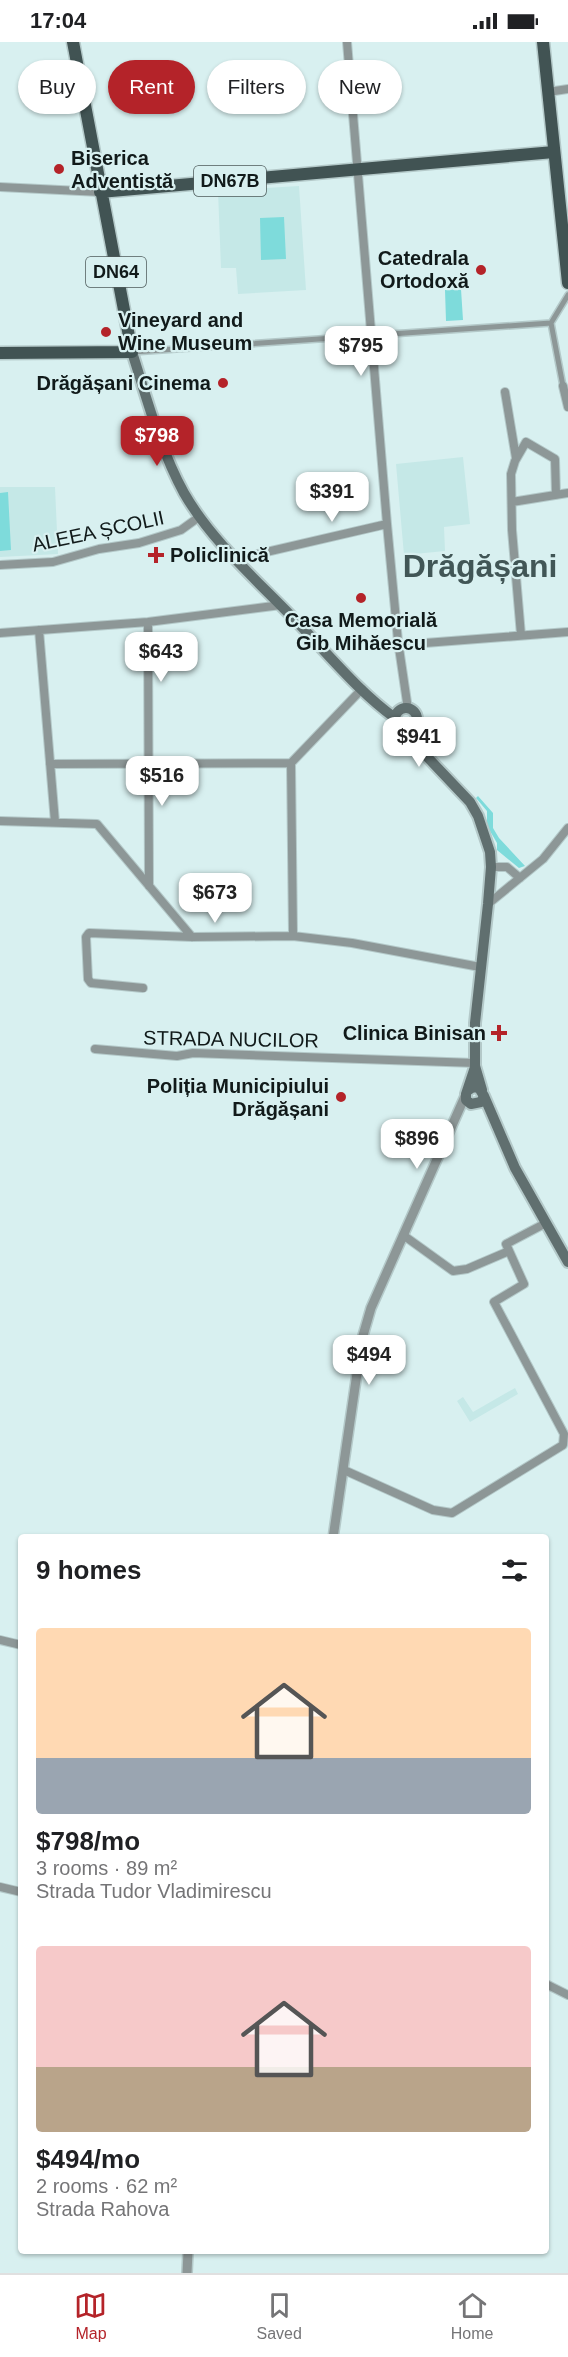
<!DOCTYPE html>
<html lang="en">
<head>
<meta charset="utf-8">
<style>
  :root { --surface:#fff; --page:#f2f2f2; --text:#202124; --muted:#757577; --line:#e0e0e0; --accent:#b42329 }
  body { margin:0; font-family:Helvetica,sans-serif; background:var(--page); color:var(--text); height:100vh; display:flex; flex-direction:column; font-size:22px; white-space:nowrap }
  * { box-sizing:border-box; margin:0 }
  p { font-size:20px; color:var(--muted) }
  .icon { flex:none; width:33px; height:33px; fill:none; stroke:currentColor; stroke-width:2; stroke-linecap:round; stroke-linejoin:round }
  .map { position:relative; flex:1; overflow:hidden }
  .panel { position:absolute; left:18px; top:1492px; width:531px; height:720px; display:flex; flex-direction:column; background:var(--surface); border-radius:6px; box-shadow:0 2px 4px #0004 }
  .panel>* { flex:none }
  .hud { position:absolute; left:18px; top:18px; width:532px; height:54px; display:flex; gap:12px }
  .price { position:absolute; translate:-50% -51px; padding:0 14px; border-radius:12px; background:#fff; color:#222; font-size:20px; line-height:39px; filter:drop-shadow(0 2px 3px #0008) }
  .price::after { content:''; position:absolute; left:50%; top:36px; width:18px; height:14px; margin-left:-9px; background:inherit; clip-path:polygon(0 0,100% 0,50% 100%) }
  .price.active { background:var(--accent); color:#fff }
  ul { padding:0; list-style:none }
  li { display:grid; align-content:center; gap:12px; height:318px; padding:0 18px }
  li span { display:grid; place-items:center; height:186px; border-radius:6px; color:#555 }
  li>.icon { margin-inline-start:auto }
  span .icon { width:108px; height:108px; fill:#fffc; stroke-width:1 }
  li b { font-size:26px }
  h2 { display:flex; justify-content:space-between; align-items:center; height:72px; padding:0 18px; font-size:26px }
  .chip { padding:0 21px; border-radius:27px; background:var(--surface); box-shadow:0 2px 4px #0004; font-size:21px; line-height:54px }
  .chip.active { background:var(--accent); color:#fff }
  .status { display:flex; justify-content:space-between; align-items:center; height:42px; padding:0 30px; background:var(--surface); direction:ltr }
  .status svg { height:16px; fill:currentColor }
  .tabs { display:flex; justify-content:space-around; align-items:center; height:84px; border-top:2px solid var(--line); background:var(--surface); font-size:16px; color:var(--muted) }
  .tabs a { display:grid; justify-items:center; gap:3px }
  .tabs .active { color:var(--accent) }
  .map>svg:first-child { display:block }
  .built { fill:#c5e8e7 }
  .green { fill:#7edbdb }
  .lines { fill:none; stroke-linecap:round; stroke-linejoin:round }
  .pedestrian-casing { stroke:#b4c9c9; stroke-width:8 }
  .minor-casing { stroke:#b4c9c9; stroke-width:10 }
  .tertiary-casing { stroke:#b4c9c9; stroke-width:12 }
  .secondary-casing { stroke:#b4c9c9; stroke-width:14 }
  .primary-casing { stroke:#b4c9c9; stroke-width:15 }
  .pedestrian { stroke:#8d9797; stroke-width:5 }
  .minor { stroke:#8d9797; stroke-width:8 }
  .tertiary { stroke:#8d9797; stroke-width:9 }
  .secondary { stroke:#606f6f; stroke-width:10 }
  .primary { stroke:#415353; stroke-width:12 }
  .poi-dot { fill:#b42329; stroke:#d8f0f0; stroke-width:2 }
  .labels { text-anchor:middle; stroke-width:4.5; stroke-linejoin:round; paint-order:stroke }
  .shield { fill:#d8f0f0; stroke:#4d5a5a; stroke-width:1.5 }
  .shield-label { font-size:18px; font-weight:bold; fill:#111a1a }
  .poi-label { font-size:20px; font-weight:bold; fill:#111a1a; stroke:#d8f0f0; text-anchor:end }
  .street-label { font-size:20px; fill:#111a1a; stroke:#d8f0f0 }
  .town-label { font-size:32px; font-weight:bold; fill:#415656; stroke:#d8f0f0 }
</style>
</head>
<body>
<div class="status"><b>17:04</b><svg viewBox="0 0 49 12"><path d="M0 12V9h3v3zM5 12V6h3v6zM10 12V3h3v9zM15 12V0h3v12zM26 1h20v11H26zM47 4h2v5h-2z"/></svg></div>
<div class="map">
<svg width="568" height="2231" viewBox="0 0 568 2231">
  <rect width="100%" height="100%" fill="#d8f0f0"/>
  <!-- built -->
  <path class="built" d="M299,144L306,248L238,252L236,226H221L218,149Z
    M463,415L470,482L444,485L445,509L404,513L396,422Z
    M0,445H55L58,512L0,515Z
    M515,1346L518,1352L470,1380L457,1359L463,1355L473,1370Z"/>
  <!-- green -->
  <path class="green" d="M284,175L286,217L261,218L260,176Z
    M461,247L463,278L446,279L445,248Z
    M8,450L11,508L0,509V451Z
    M478,754L493,771V786L499,796L525,824L519,826L497,808V801L487,784V769L476,756Z"/>
  <g class="lines">
    <!-- pedestrian casing -->
    <g class="pedestrian-casing">
      <path id="pedestrian" d="M551,281L563,344
        M551,281L568,253
        M133,310L551,281"/>
    </g>
    <!-- minor casing -->
    <g class="minor-casing">
      <path id="minor" d="M347,0L387,482L398,599L408,667
        M548,50L568,47
        M0,145L100,150
        M563,344L568,365
        M505,350L516,416
        M512,460L568,451
        M236,517L387,482
        M0,523L53,520L99,507L139,501L181,488L199,475
        M148,580L149,844
        M39,588L55,780
        M0,591L148,580L281,563
        M521,593L512,488L511,432L515,419L526,400L555,417L556,453
        M399,603L568,590
        M291,721L293,894
        M50,722L291,721L362,647
        M0,779L97,782L192,895
        M491,825H507L520,836
        M488,862L543,817L568,786
        M143,946L91,941L88,937L86,895L89,891L192,895L293,894L352,901L480,925
        M95,1007L177,1014L193,1011L475,1021
        M403,1193L453,1229L467,1227L509,1209
        M344,1428L433,1468L452,1471L563,1403L564,1392L494,1260L524,1242L506,1202L546,1181
        M0,1598L21,1603
        M0,1845L21,1850
        M546,1942L568,1953"/>
    </g>
    <!-- tertiary casing -->
    <g class="tertiary-casing">
      <path id="tertiary" d="M333,1496L362,1297L371,1266L466,1052
        M187,2231L188,2210"/>
    </g>
    <!-- secondary casing -->
    <g class="secondary-casing">
      <path id="secondary" d="M132,310C147,357 160,407 184,451C212,500 259,540 298,581C329,613 359,650 395,676
        M395 677a11 11 0 1 1 22 0a11 11 0 1 1-22 0Z
        M414,684L415,702L470,760L478,774L490,810L491,825L488,862L475,981V1024L482,1048
        M467,1049L473,1045L479,1046L484,1054L481,1060L471,1062L466,1058V1052L475,1025
        M484,1054L515,1126L568,1220"/>
    </g>
    <!-- primary casing -->
    <g class="primary-casing">
      <path id="primary" d="M543,0L568,241
        M100,150L554,110
        M0,311L132,310L73,0"/>
    </g>
    <!-- pedestrian -->
    <use href="#pedestrian" class="pedestrian"/>
    <!-- minor -->
    <use href="#minor" class="minor"/>
    <!-- tertiary -->
    <use href="#tertiary" class="tertiary"/>
    <!-- secondary -->
    <use href="#secondary" class="secondary"/>
    <!-- primary -->
    <use href="#primary" class="primary"/>
  </g>
  <!-- markers -->
  <g class="poi-dot">
    <circle cx="59" cy="127" r="6"/>
    <circle cx="481" cy="228" r="6"/>
    <circle cx="106" cy="290" r="6"/>
    <circle cx="223" cy="341" r="6"/>
    <path d="M153 504h6v6h6v6h-6v6h-6v-6h-6v-6h6z"/>
    <circle cx="361" cy="556" r="6"/>
    <path d="M496 982h6v6h6v6h-6v6h-6v-6h-6v-6h6z"/>
    <circle cx="341" cy="1055" r="6"/>
  </g>
  <g class="labels">
    <!-- shield labels -->
    <g class="shield">
      <rect x="194" y="124" width="72" height="30" rx="4.5"/>
      <rect x="86" y="215" width="60" height="30" rx="4.5"/>
    </g>
    <g class="shield-label">
      <text x="230" y="145">DN67B</text>
      <text x="116" y="236">DN64</text>
    </g>
    <!-- poi labels -->
    <g class="poi-label">
      <text x="71" y="123" text-anchor="start">Biserica<tspan x="71" dy="23">Adventistă</tspan></text>
      <text x="469" y="223">Catedrala<tspan x="469" dy="23">Ortodoxă</tspan></text>
      <text x="118" y="285" text-anchor="start">Vineyard and<tspan x="118" dy="23">Wine Museum</tspan></text>
      <text x="211" y="348">Drăgășani Cinema</text>
      <text x="170" y="520" text-anchor="start">Policlinică</text>
      <text x="361" y="585" text-anchor="middle">Casa Memorială<tspan x="361" dy="23">Gib Mihăescu</tspan></text>
      <text x="486" y="998">Clinica Binisan</text>
      <text x="329" y="1051">Poliția Municipiului<tspan x="329" dy="23">Drăgășani</tspan></text>
    </g>
    <!-- street labels -->
    <g class="street-label">
      <text transform="translate(98 489) rotate(-12)" y="7">ALEEA ȘCOLII</text>
      <text transform="translate(231 997) rotate(1)" y="7">STRADA NUCILOR</text>
    </g>
    <!-- town labels -->
    <g class="town-label">
      <text x="480" y="535">Drăgășani</text>
    </g>
  </g>
</svg>
<b class="price" style="left:361px;top:335px">$795</b>
<b class="price active" style="left:157px;top:425px">$798</b>
<b class="price" style="left:332px;top:481px">$391</b>
<b class="price" style="left:161px;top:641px">$643</b>
<b class="price" style="left:419px;top:726px">$941</b>
<b class="price" style="left:162px;top:765px">$516</b>
<b class="price" style="left:215px;top:882px">$673</b>
<b class="price" style="left:417px;top:1128px">$896</b>
<b class="price" style="left:369px;top:1344px">$494</b>
<div class="hud">
<a class="chip">Buy</a>
<a class="chip active">Rent</a>
<a class="chip">Filters</a>
<a class="chip">New</a>
</div>
<section class="panel">
<h2>9 homes<svg class="icon" aria-label="filters" viewBox="0 0 24 24"><path d="M4 7h16M4 17h16"/><circle cx="9" cy="7" r="2"/><circle cx="15" cy="17" r="2"/></svg></h2>
<ul>
<li><span style="background:linear-gradient(#ffd9b3 70%,#9aa5b1 0)"><svg class="icon" aria-label="home" viewBox="0 0 24 24"><path d="M3 11l9-7 9 7M6 9v11h12V9"/></svg></span><div><b>$798/mo</b><p>3 rooms · 89 m²</p><p>Strada Tudor Vladimirescu</p></div></li>
<li><span style="background:linear-gradient(#f6c9c9 65%,#b9a48a 0)"><svg class="icon" aria-label="home" viewBox="0 0 24 24"><path d="M3 11l9-7 9 7M6 9v11h12V9"/></svg></span><div><b>$494/mo</b><p>2 rooms · 62 m²</p><p>Strada Rahova</p></div></li>
</ul>
</section>
</div>
<nav class="tabs">
<a class="active"><svg class="icon" aria-label="map" viewBox="0 0 24 24"><path d="M3 6l6-2 6 2 6-2v14l-6 2-6-2-6 2zM9 4v14M15 6v14"/></svg>Map</a>
<a><svg class="icon" aria-label="saved" viewBox="0 0 24 24"><path d="M7 4h10v16l-5-4-5 4z"/></svg>Saved</a>
<a><svg class="icon" aria-label="home" viewBox="0 0 24 24"><path d="M3 11l9-7 9 7M6 9v11h12V9"/></svg>Home</a>
</nav>
</body>
</html>
